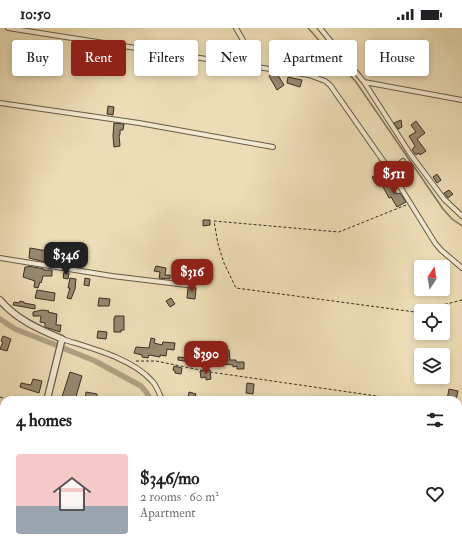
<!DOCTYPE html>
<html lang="en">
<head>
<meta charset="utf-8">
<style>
  :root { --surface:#fff; --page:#f2f2f2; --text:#202124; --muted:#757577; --line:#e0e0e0; --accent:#8f2418 }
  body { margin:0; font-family:"IM FELL Double Pica",serif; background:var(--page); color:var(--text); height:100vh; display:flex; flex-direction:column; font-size:15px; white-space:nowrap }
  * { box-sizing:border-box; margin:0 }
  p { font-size:13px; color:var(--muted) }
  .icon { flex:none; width:22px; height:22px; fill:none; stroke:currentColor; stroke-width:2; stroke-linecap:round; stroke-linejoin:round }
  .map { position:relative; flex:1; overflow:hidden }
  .panel { position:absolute; left:0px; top:368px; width:462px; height:156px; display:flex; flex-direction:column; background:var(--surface); border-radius:12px 12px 0 0; box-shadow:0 2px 6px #0003 }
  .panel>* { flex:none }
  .guide { position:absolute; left:12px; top:12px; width:438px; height:36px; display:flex; gap:8px }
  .needle { width:26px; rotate:12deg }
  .fabs { position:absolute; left:414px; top:232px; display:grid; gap:8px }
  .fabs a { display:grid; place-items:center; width:36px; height:36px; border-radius:4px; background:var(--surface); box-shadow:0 2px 6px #0003; font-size:20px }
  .price { position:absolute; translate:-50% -34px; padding:0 9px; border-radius:8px; background:var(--accent); color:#fff; font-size:13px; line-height:26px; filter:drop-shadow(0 1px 2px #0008) }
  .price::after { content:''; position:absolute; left:50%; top:24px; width:12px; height:9px; margin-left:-6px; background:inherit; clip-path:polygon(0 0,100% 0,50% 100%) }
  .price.on { background:#222; color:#fff }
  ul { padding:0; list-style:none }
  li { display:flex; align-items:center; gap:12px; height:100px; padding:0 16px }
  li+li { border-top:1px solid var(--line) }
  li span { display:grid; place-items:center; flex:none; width:112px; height:80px; border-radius:4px; color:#555 }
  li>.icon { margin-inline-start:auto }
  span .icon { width:48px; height:48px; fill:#fffc; stroke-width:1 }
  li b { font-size:17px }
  h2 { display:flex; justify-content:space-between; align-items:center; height:48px; padding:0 16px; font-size:17px }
  .tag { padding:0 14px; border-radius:4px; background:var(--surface); box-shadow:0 2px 6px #0003; font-size:14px; line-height:36px }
  .tag.on { background:var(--accent); color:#fff }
  .status { display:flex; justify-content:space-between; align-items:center; height:28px; padding:0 20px; background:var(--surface); direction:ltr }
  .status svg { height:11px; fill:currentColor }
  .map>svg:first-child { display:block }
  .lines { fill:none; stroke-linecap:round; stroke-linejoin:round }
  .stream { stroke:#81745d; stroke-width:1.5 }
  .canal { stroke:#b0a284; stroke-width:5.5 }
  .building { fill:#97896f; stroke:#3a2e22 }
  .minor-casing { stroke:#675a47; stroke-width:6 }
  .tertiary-casing { stroke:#675a47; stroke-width:8 }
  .path { stroke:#3a2e22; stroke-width:1; stroke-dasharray:3 2; stroke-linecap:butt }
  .minor { stroke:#f3e9d0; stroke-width:4 }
  .tertiary { stroke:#f3e9d0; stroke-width:5.5 }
</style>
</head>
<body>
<div class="status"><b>10:50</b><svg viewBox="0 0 49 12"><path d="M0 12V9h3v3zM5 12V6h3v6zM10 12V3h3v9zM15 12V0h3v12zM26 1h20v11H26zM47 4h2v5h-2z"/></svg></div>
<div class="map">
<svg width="462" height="524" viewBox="0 0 462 524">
  <rect width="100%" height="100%" fill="#edddb6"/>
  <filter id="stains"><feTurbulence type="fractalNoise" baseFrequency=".005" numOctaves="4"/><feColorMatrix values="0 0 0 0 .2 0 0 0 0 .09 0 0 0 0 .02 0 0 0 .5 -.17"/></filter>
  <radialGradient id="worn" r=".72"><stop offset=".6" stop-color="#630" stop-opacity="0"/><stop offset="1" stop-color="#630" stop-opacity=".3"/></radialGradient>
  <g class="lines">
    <!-- stream -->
    <path class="stream" d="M308,0L356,54L443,181L452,191L462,198"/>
    <!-- canal -->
    <path class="canal" d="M0,291L15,301L56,317
      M63,320L95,333L141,358L147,365L150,372
      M178,520L179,524"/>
  </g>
  <!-- building -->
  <path class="building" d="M96,18L103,19V23L98,22L97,34L85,33L86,20L96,21Z
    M294,26L301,27L299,33H297L295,40L289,38L291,33H292Z
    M274,45L277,46L284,57L277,62L269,48Z
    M288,49L302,52L300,59L287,55Z
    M108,78L114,79L113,87L107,86Z
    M401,92L402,99L398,101L394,95Z
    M416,93L425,105L417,111L426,123L420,127L419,125L416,127L412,122L415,118L409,108L416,104L411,97Z
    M114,95L124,96L123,102H120V107H119L120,118L114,119L113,108Z
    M381,144L384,150L375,155L372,149Z
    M437,146L441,152L437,155L433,149Z
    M390,155L397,166L400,165L406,174L397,179L391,169L389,170L383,159Z
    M449,162L453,166L448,170L444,165Z
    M203,192H210V197L203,198Z
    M30,220L47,223L45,234L29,230Z
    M28,238L44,241V242H52V248H43L41,255L40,254L38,260L34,259L35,253L23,249L25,239H28Z
    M156,238L166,240L165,247H170V251L159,250L160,244L154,243Z
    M64,244L69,245L68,251L63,250Z
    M70,250L76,251L75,261L71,271L67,270L70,260H68Z
    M85,250L90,251L89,258L84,257Z
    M190,259L196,260L195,271L187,270L188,260Z
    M37,262L55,265L54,273L35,270Z
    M99,270L110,271L109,278H98Z
    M171,270L175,276L170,279L166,273Z
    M20,273L24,274V275L35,277V281L13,277L14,274L19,275Z
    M42,282L49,283L48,284L57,286L56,297H61L60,304L45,299V295L40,294L41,288H33V284Z
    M115,288H124V302H121V304H114V290H115Z
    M98,303L107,304L106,311L97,310Z
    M3,308L11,311L7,323L0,321L3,314L1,313Z
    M151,310L155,311L154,315L162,317L163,314L175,315L174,322L167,321L166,328L160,327V329L149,327L148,330L142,329V327L134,325L136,319L149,320Z
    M215,320L220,321V323L229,322L230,332H236V334H244V341H237V338L233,339V337L212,335Z
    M190,324L198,326L197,335L178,332V329L190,330Z
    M174,338L182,340L181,346L175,345V343L173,342Z
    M210,342L211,351L206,352V349L201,350L200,343Z
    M70,344L82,348L75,372H61Z
    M33,351L42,353L39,365L20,359L21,355L31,357Z
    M247,355L254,356L253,366L246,365Z
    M449,361L458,363L456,372H447Z
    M86,364L97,366V372H85Z
    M189,364L196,366L194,372L188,370Z
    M460,385H462V403L458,402Z"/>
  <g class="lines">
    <!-- minor casing -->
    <g class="minor-casing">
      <path id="minor" d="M8,0L309,47L325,53L330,57L391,144L435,215L441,222L462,240
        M236,0L259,40
        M320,0L364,54L411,127L444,171L462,188
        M364,54L462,72
        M0,75L139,95L273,119
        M391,144L403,133
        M0,230L112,248L187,257
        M62,311C90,320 132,330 152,353C157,358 159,365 162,372
        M458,459L462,460
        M189,520L190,524"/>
    </g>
    <!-- tertiary casing -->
    <g class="tertiary-casing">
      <path id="tertiary" d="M0,272C17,292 39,301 62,311L47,372
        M23,524L24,520"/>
    </g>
    <!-- path -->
    <path class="path" d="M406,177L339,204L214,193L218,216L224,235L236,260L415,284L462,272
      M136,333H156L210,344L404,372
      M0,369L9,372
      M458,380H462
      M0,447L4,449
      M354,520L379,524
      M0,524H2"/>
    <!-- minor -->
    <use href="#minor" class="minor"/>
    <!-- tertiary -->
    <use href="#tertiary" class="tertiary"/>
  </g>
  <rect width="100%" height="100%" filter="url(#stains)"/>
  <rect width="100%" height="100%" fill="url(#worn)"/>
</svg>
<div class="fabs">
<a><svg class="needle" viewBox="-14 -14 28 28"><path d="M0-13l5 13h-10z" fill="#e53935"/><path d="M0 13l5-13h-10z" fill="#757577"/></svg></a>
<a><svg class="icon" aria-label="locate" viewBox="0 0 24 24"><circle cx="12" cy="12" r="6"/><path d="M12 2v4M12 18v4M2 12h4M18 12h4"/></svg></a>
<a><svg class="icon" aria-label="layers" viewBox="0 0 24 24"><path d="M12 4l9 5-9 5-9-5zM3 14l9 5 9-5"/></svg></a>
</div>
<b class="price" style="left:394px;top:167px">$511</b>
<b class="price on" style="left:66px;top:248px">$346</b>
<b class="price" style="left:192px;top:265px">$316</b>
<b class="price" style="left:206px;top:347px">$390</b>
<div class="guide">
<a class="tag">Buy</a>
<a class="tag on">Rent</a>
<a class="tag">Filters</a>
<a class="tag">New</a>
<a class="tag">Apartment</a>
<a class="tag">House</a>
</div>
<section class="panel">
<h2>4 homes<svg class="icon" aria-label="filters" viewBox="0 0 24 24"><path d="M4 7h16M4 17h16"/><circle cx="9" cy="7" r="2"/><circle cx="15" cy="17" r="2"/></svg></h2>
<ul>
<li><span style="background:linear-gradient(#f6c9c9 65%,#9aa5b1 0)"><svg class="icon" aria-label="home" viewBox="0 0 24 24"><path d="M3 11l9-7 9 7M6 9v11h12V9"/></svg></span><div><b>$346/mo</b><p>2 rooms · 60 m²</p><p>Apartment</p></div><svg class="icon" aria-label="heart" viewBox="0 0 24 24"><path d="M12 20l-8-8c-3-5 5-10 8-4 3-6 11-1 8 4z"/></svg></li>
</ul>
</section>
</div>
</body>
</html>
